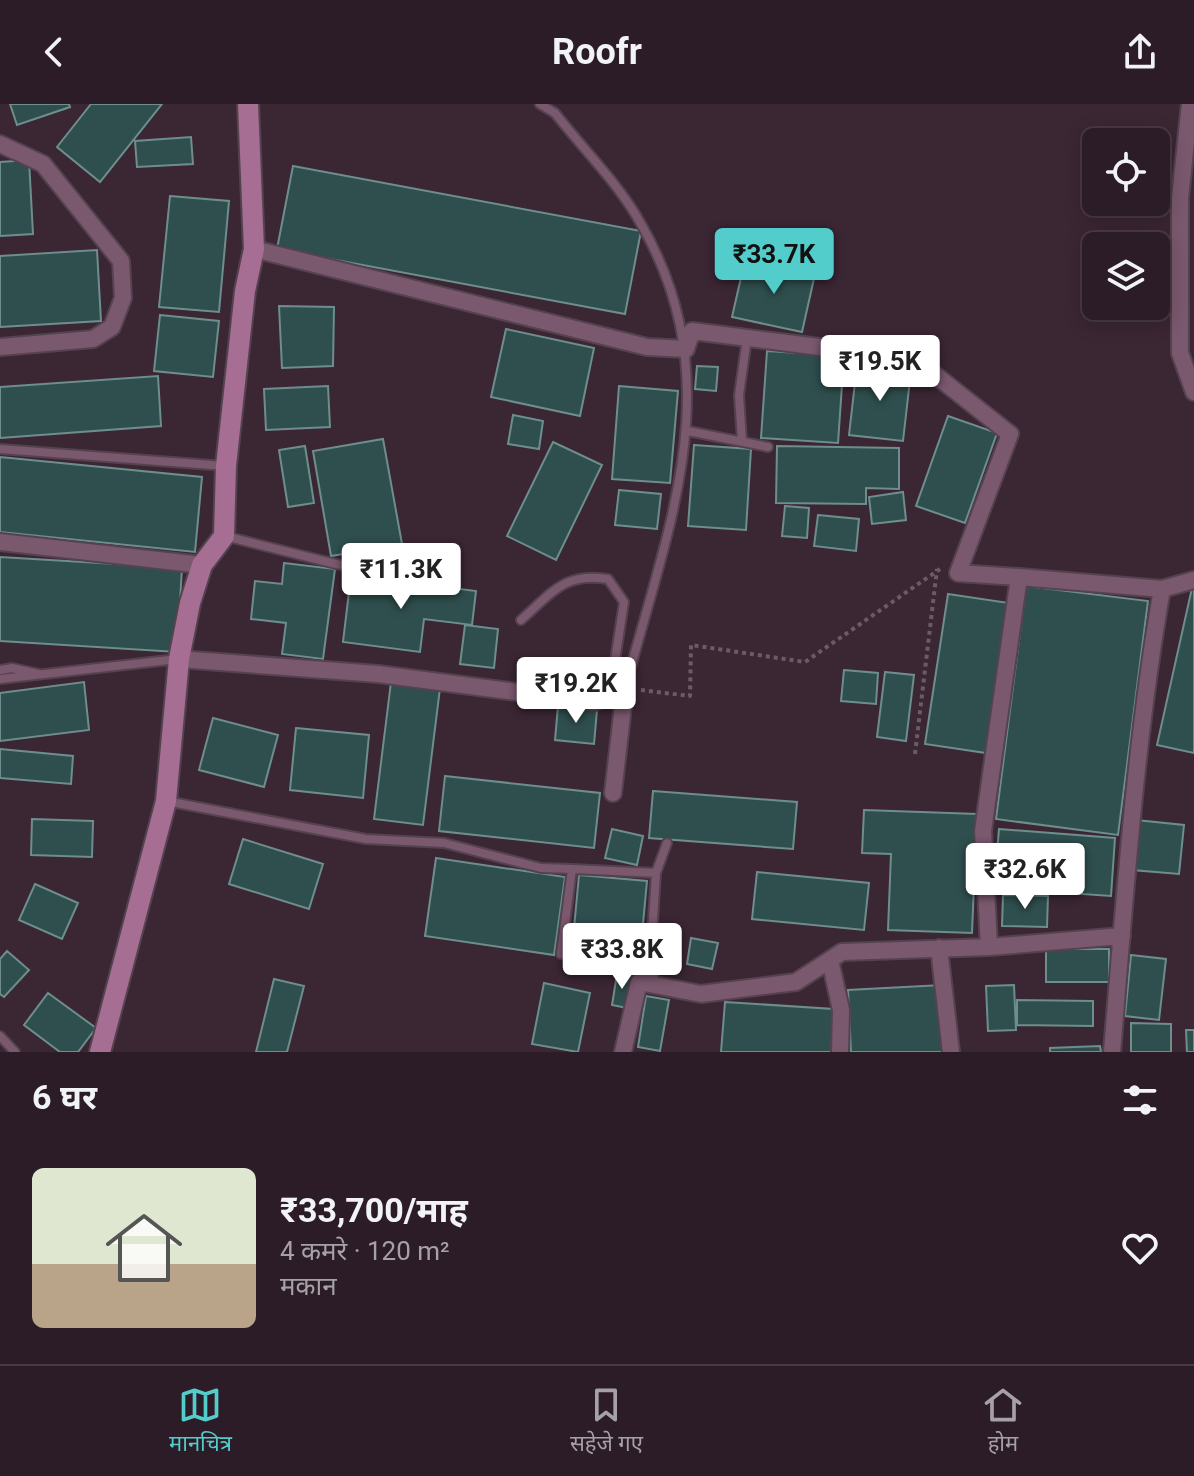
<!DOCTYPE html>
<html lang="hi">
<head>
<meta charset="utf-8">
<style>
  :root { --surface:#2c1c27; --page:#34252f; --text:#f1f3f6; --muted:#a6a1a7; --line:#483a44; --accent:#53cdcb }
  body { margin:0; font-family:Roboto,"Noto Sans Devanagari",sans-serif; background:var(--page); color:var(--text); height:100vh; display:flex; flex-direction:column; font-size:30px; white-space:nowrap }
  * { box-sizing:border-box; margin:0 }
  p { font-size:26px; color:var(--muted) }
  .icon { flex:none; width:44px; height:44px; fill:none; stroke:currentColor; stroke-width:2; stroke-linecap:round; stroke-linejoin:round }
  .map { position:relative; height:948px; overflow:hidden }
  .drawer { display:flex; flex-direction:column; background:var(--surface); flex:1 }
  .drawer>* { flex:none }
  .controls { position:absolute; left:1082px; top:24px; display:grid; gap:16px }
  .controls a { display:grid; place-items:center; width:88px; height:88px; border-radius:12px; background:var(--surface); box-shadow:0 4px 20px #0003,0 0 0 2px var(--line); font-size:40px }
  .price { position:absolute; translate:-50% -68px; padding:0 18px; border-radius:8px; background:#fff; color:#222; font-size:26px; line-height:52px; filter:drop-shadow(0 2px 4px #0008) }
  .price::after { content:''; position:absolute; left:50%; top:48px; width:24px; height:18px; margin-left:-12px; background:inherit; clip-path:polygon(0 0,100% 0,50% 100%) }
  .price.on { background:var(--accent); color:#111 }
  ul { padding:0; list-style:none }
  li { display:flex; align-items:center; gap:24px; height:200px; padding:0 32px }
  li span { display:grid; place-items:center; flex:none; width:224px; height:160px; border-radius:12px; color:#555 }
  li>.icon { margin-inline-start:auto }
  span .icon { width:96px; height:96px; fill:#fffc; stroke-width:1 }
  li b { font-size:34px }
  h2 { display:flex; justify-content:space-between; align-items:center; height:96px; padding:0 32px; font-size:34px }
  header { display:flex; justify-content:space-between; align-items:center; height:104px; padding:0 32px; background:var(--surface); font-size:36px; font-weight:700 }
  .tab-bar { display:flex; justify-content:space-around; align-items:center; height:112px; border-top:2px solid var(--line); background:var(--surface); font-size:22px; color:var(--muted) }
  .tab-bar a { display:grid; justify-items:center; gap:4px }
  .tab-bar .on { color:var(--accent) }
  .map>svg:first-child { display:block }
  .building { fill:#2f4f4e; stroke:#6d8e8d; stroke-width:2 }
  .lines { fill:none; stroke-linecap:round; stroke-linejoin:round }
  .lane-casing { stroke:#55424f; stroke-width:12 }
  .street-casing { stroke:#55424f; stroke-width:20 }
  .secondary-casing { stroke:#55424f; stroke-width:24 }
  .path { stroke:#6d5a67; stroke-width:4; stroke-dasharray:4 4; stroke-linecap:butt }
  .lane { stroke:#7a586e; stroke-width:8 }
  .street { stroke:#7a586e; stroke-width:16 }
  .secondary { stroke:#a56e92; stroke-width:20 }
</style>
</head>
<body>
<header><svg class="icon" aria-label="back" viewBox="0 0 24 24"><path d="M15 5l-7 7 7 7"/></svg>Roofr<svg class="icon" aria-label="share" viewBox="0 0 24 24"><path d="M12 15V3M7 8l5-5 5 5M5 13v7h14v-7"/></svg></header>
<div class="map">
<svg width="1194" height="948" viewBox="0 0 1194 948">
  <rect width="100%" height="100%" fill="#3b2634"/>
  <!-- building -->
  <path class="building" d="M10,0H69L70,3L17,21Z
    M91,0H162L100,78L57,43Z
    M191,33L193,60L137,63L135,37Z
    M29,56L33,130L0,132V58Z
    M293,62L641,127L625,210L277,145Z
    M170,92L229,97L219,208L159,203Z
    M97,146L101,217L0,223V152Z
    M745,156L815,170L802,228L732,213Z
    M279,202L334,203L333,262L282,264Z
    M160,211L219,217L213,273L154,267Z
    M506,225L594,244L580,312L491,293Z
    M767,247L844,252L838,339L761,334Z
    M857,261L911,267L903,337L849,331Z
    M697,262L718,263L716,287L695,285Z
    M158,272L161,322L0,334V283Z
    M328,282L330,323L266,326L264,285Z
    M619,282L678,287L670,379L612,375Z
    M513,311L543,317L539,345L508,340Z
    M948,312L997,329L965,419L916,402Z
    M383,335L402,440L331,452L313,347Z
    M553,338L602,361L556,456L507,432Z
    M694,341L751,345L746,426L688,422Z
    M305,342L314,399L288,403L279,346Z
    M777,342L899,344V385L866,384V400L776,399Z
    M0,353L202,373L195,448L0,428Z
    M619,386L661,390L657,425L615,421Z
    M903,388L906,416L872,420L869,393Z
    M785,402L809,404L807,434L782,432Z
    M818,411L859,415L856,447L814,442Z
    M0,453L182,464L177,548L0,537Z
    M284,459L335,465L323,555L282,550L286,519L251,515L255,477L282,480Z
    M351,471L476,487L472,521L424,515L420,548L343,538Z
    M1026,482L1148,497L1118,731L996,715Z
    M1192,484L1194,485V649L1157,641Z
    M948,490L1009,499L986,649L925,640Z
    M465,521L498,525L494,564L460,560Z
    M844,566L878,569L876,600L841,597Z
    M885,568L914,571L906,637L877,633Z
    M84,578L89,626L0,637V589Z
    M391,578L440,584L423,721L374,715Z
    M558,602L597,606L594,640L555,636Z
    M213,614L278,631L264,683L199,666Z
    M296,624L369,631L363,694L290,686Z
    M0,645L73,652L71,680L0,674Z
    M445,672L600,689L594,744L439,727Z
    M653,687L797,698L793,745L649,734Z
    M864,706L977,710L972,829L888,826L891,750L862,749Z
    M32,715L93,717L92,753L31,751Z
    M1136,716L1184,721L1179,770L1132,766Z
    M612,725L643,732L637,761L605,754Z
    M999,725L1115,734L1111,792L994,784Z
    M243,735L323,760L309,805L229,780Z
    M436,754L565,773L554,851L425,832Z
    M757,768L869,779L864,826L752,815Z
    M579,771L647,777L641,841L573,835Z
    M35,780L78,799L62,835L19,816Z
    M1003,791L1048,792L1047,823L1002,822Z
    M691,834L718,839L712,865L687,860Z
    M1046,845H1109V878H1046Z
    M7,847L29,866L4,893L0,890V855Z
    M1131,851L1166,855L1159,916L1125,912Z
    M591,852L635,857L634,867L590,862Z
    M617,870L632,872L627,904L612,901Z
    M274,875L304,882L287,948H256Z
    M544,879L590,889L578,948L532,940Z
    M942,881L945,948H851L848,886Z
    M1014,881L1016,926L988,927L986,882Z
    M48,889L96,924L78,948H60L24,921Z
    M646,892L669,896L660,947L638,943Z
    M1017,896L1093,897V922L1017,921Z
    M725,898L834,905L831,948H721Z
    M1131,919L1171,920V948H1131Z
    M1186,926H1194V948H1187Z
    M1100,942L1101,948H1050V944Z"/>
  <g class="lines">
    <!-- lane casing -->
    <g class="lane-casing">
      <path id="lane" d="M540,0L555,9C583,45 619,80 641,120C732,278 667,424 625,585
        M688,327L768,343
        M742,337L739,291L747,234
        M0,345L225,362
        M225,432L336,460L451,479
        M521,516C552,489 564,468 608,475L624,498L610,589
        M0,566L12,564L39,570
        M0,575L178,555
        M166,697L366,735L444,739L541,764L572,765L561,850L574,844L651,848L654,870
        M572,765L656,769
        M651,848L656,769L667,739
        M0,932L15,948"/>
    </g>
    <!-- street casing -->
    <g class="street-casing">
      <path id="street" d="M1190,0L1180,94V249L1194,288
        M0,40L43,60L121,157L123,194L112,223L93,235L0,243
        M254,145L647,243L686,245L692,227L883,251L920,259L1010,330L958,469L1019,473
        M0,438L202,461
        M1162,485L1194,476
        M179,555L378,570L594,598L625,585L613,689
        M989,843L1122,832
        M939,844L951,948
        M830,856L841,906L840,948
        M639,878L701,890L796,878L842,848L989,843L983,727L1019,473L1162,485C1135,638 1125,793 1112,948
        M623,948L639,878L649,873"/>
    </g>
    <!-- secondary casing -->
    <g class="secondary-casing">
      <path id="secondary" d="M100,948L166,697L179,555L190,499L202,461L224,432L226,362L245,187L254,145L248,0"/>
    </g>
    <!-- path -->
    <path class="path" d="M641,586L690,592L691,541L805,558L940,465
      M915,650L937,465"/>
    <!-- lane -->
    <use href="#lane" class="lane"/>
    <!-- street -->
    <use href="#street" class="street"/>
    <!-- secondary -->
    <use href="#secondary" class="secondary"/>
  </g>
</svg>
<div class="controls">
<a><svg class="icon" aria-label="locate" viewBox="0 0 24 24"><circle cx="12" cy="12" r="6"/><path d="M12 2v4M12 18v4M2 12h4M18 12h4"/></svg></a>
<a><svg class="icon" aria-label="layers" viewBox="0 0 24 24"><path d="M12 4l9 5-9 5-9-5zM3 14l9 5 9-5"/></svg></a>
</div>
<b class="price on" style="left:774px;top:192px">₹33.7K</b>
<b class="price" style="left:880px;top:299px">₹19.5K</b>
<b class="price" style="left:401px;top:507px">₹11.3K</b>
<b class="price" style="left:576px;top:621px">₹19.2K</b>
<b class="price" style="left:1025px;top:807px">₹32.6K</b>
<b class="price" style="left:622px;top:887px">₹33.8K</b>
</div>
<section class="drawer">
<h2>6 घर<svg class="icon" aria-label="filters" viewBox="0 0 24 24"><path d="M4 7h16M4 17h16"/><circle cx="9" cy="7" r="2"/><circle cx="15" cy="17" r="2"/></svg></h2>
<ul>
<li><span style="background:linear-gradient(#dfe7d0 60%,#b9a48a 0)"><svg class="icon" aria-label="home" viewBox="0 0 24 24"><path d="M3 11l9-7 9 7M6 9v11h12V9"/></svg></span><div><b>₹33,700/माह</b><p>4 कमरे · 120 m²</p><p>मकान</p></div><svg class="icon" aria-label="heart" viewBox="0 0 24 24"><path d="M12 20l-8-8c-3-5 5-10 8-4 3-6 11-1 8 4z"/></svg></li>
</ul>
</section>
<nav class="tab-bar">
<a class="on"><svg class="icon" aria-label="map" viewBox="0 0 24 24"><path d="M3 6l6-2 6 2 6-2v14l-6 2-6-2-6 2zM9 4v14M15 6v14"/></svg>मानचित्र</a>
<a><svg class="icon" aria-label="saved" viewBox="0 0 24 24"><path d="M7 4h10v16l-5-4-5 4z"/></svg>सहेजे गए</a>
<a><svg class="icon" aria-label="home" viewBox="0 0 24 24"><path d="M3 11l9-7 9 7M6 9v11h12V9"/></svg>होम</a>
</nav>
</body>
</html>
